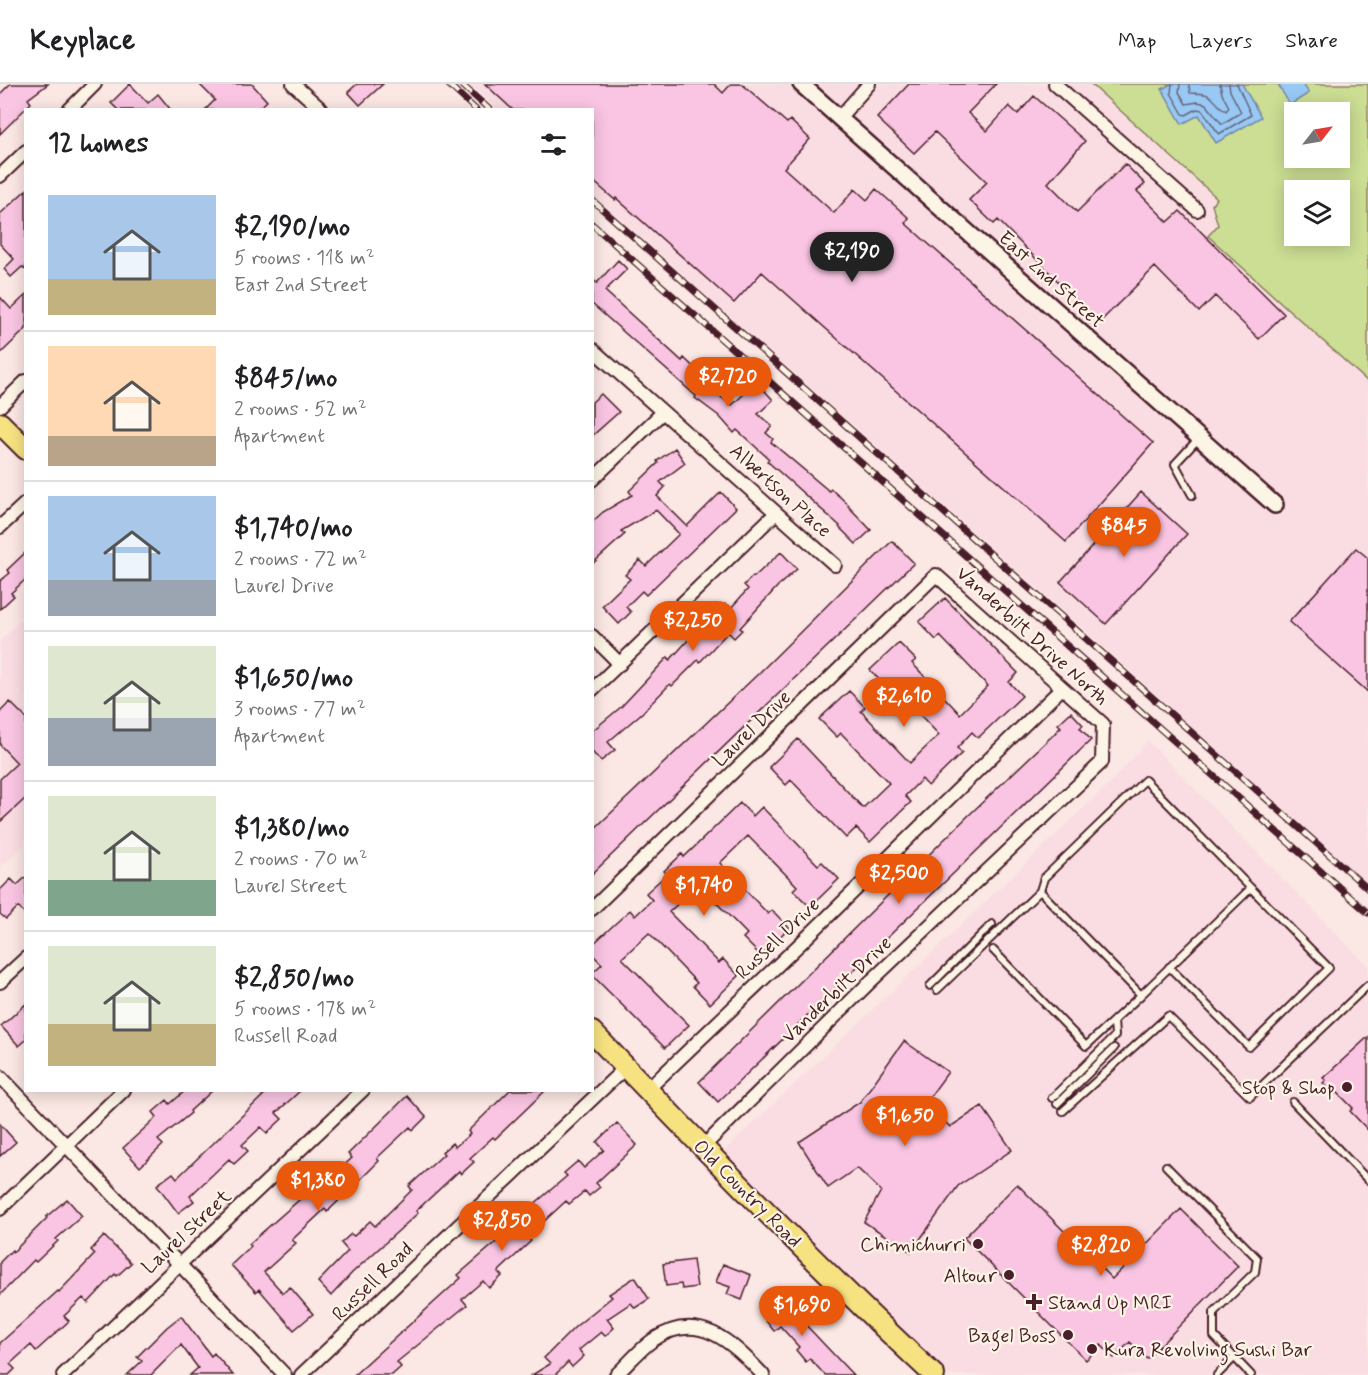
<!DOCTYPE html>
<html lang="en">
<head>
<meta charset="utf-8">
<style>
  :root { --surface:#fff; --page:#f2f2f2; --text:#202124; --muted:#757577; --line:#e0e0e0; --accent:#ea580c }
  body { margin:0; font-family:Mynerve,sans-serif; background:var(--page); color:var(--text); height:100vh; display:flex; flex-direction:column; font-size:22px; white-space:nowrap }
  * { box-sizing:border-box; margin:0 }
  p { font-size:20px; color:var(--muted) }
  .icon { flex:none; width:33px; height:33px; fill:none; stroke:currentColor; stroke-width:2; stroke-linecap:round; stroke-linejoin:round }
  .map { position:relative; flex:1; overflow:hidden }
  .sheet { position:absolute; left:24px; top:24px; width:570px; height:984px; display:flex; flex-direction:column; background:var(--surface); border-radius:0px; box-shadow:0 3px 15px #0003 }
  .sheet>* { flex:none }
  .needle { width:39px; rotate:59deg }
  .buttons { position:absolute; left:1284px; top:18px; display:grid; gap:12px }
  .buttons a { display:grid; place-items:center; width:66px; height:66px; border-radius:0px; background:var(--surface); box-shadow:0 3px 15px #0003; font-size:30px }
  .price { position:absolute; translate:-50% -51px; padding:0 14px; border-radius:21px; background:var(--accent); color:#fff; font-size:20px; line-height:39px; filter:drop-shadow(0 2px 3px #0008) }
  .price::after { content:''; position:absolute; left:50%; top:36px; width:18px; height:14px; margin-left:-9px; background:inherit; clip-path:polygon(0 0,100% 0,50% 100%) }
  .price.on { background:#222; color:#fff }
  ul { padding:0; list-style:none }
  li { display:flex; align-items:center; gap:18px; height:150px; padding:0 24px }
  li+li { border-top:2px solid var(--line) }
  li span { display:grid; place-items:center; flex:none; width:168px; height:120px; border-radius:0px; color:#555 }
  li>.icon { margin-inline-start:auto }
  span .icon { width:72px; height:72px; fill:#fffc; stroke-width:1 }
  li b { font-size:26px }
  h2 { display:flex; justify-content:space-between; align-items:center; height:72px; padding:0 24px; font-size:26px }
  header { display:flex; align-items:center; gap:36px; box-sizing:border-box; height:84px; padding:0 30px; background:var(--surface); border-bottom:2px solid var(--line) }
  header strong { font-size:28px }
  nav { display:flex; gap:33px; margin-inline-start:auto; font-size:21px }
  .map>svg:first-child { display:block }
  .built { fill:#fadde3 }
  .green { fill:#cbde93; stroke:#8a7e5f; stroke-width:1.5; fill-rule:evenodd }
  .water { fill:#97c9f4; stroke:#7885a4; stroke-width:1.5 }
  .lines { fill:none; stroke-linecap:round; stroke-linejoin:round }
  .shore { stroke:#69637b; stroke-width:1.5 }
  .building { fill:#f9c5e2; stroke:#4a1f2b; stroke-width:1.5 }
  .service-casing { stroke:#4a1f2b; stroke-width:10 }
  .minor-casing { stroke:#4a1f2b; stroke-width:16 }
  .tertiary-casing { stroke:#4a1f2b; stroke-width:20 }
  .primary-casing { stroke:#4a1f2b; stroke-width:24 }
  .service { stroke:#fcf5e5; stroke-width:6 }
  .minor { stroke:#fcf5e5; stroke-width:12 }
  .tertiary { stroke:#fcf5e5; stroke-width:15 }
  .primary { stroke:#f7e281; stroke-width:20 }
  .rail-casing { stroke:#4a1f2b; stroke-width:7 }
  .rail { stroke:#fcf5e5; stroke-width:4.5; stroke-dasharray:14; stroke-linecap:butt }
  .poi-dot { fill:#4a1f2b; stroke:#fcf5e5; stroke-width:2 }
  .labels { text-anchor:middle; stroke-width:4.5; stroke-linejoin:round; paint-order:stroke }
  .street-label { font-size:20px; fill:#4a1f2b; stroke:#fcf5e5 }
  .poi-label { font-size:20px; fill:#4a1f2b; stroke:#fcf5e5; text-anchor:end }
</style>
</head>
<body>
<header>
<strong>Keyplace</strong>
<nav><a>Map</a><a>Layers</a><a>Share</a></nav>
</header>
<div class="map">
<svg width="1368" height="1291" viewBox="0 0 1368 1291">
  <rect width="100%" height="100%" fill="#fbe7e4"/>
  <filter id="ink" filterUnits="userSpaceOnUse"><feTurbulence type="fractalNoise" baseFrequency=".0167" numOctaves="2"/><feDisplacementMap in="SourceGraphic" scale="12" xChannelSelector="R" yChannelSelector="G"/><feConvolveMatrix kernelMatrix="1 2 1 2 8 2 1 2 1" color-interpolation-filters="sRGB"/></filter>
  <g filter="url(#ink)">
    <!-- built -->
    <path class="built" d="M469,0H1091L1217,114L1212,121L1218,141L1208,152L1368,298V805L1140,596L593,111L592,26L497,25Z
      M25,532V760L0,784V557Z
      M1148,657L1368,882V1291H944L895,1255L715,1076L1112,697Z"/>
    <!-- green -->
    <path class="green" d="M1091,0H1368V298L1208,152L1218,141L1212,121L1217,114ZM1294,28H1340V74H1294ZM1294,106H1340V152H1294Z"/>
    <!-- water -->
    <path class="water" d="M1171,0H1242L1261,33L1216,59L1199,31L1182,40L1162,5Z
      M1278,0H1303L1309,9L1290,21Z"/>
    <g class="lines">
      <!-- shore -->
      <path class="shore" d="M1172,0L1171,9L1183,30L1186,31L1197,25L1202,26L1219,50L1251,31L1237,0
        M1180,0L1179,8L1186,20L1198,18L1206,20L1222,40L1241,28L1230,7L1229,0
        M1189,0L1190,9C1218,9 1208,15 1226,27L1229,23L1222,10L1220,0"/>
    </g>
    <!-- building -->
    <path class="building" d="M10,0H48L28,15L31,19L0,50V10Z
      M130,0L148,19L158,10L171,26H118L111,19Z
      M199,0H252L267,17L257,26H205L215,16Z
      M357,0H383L360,21L348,8Z
      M485,0H714L723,9L731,0H742L787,39L790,36L810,55L784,84L834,129L855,105L867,116L876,105L909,134L905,139L1153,359L1066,458L762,188L734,219L616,114L615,116L592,96V26H513Z
      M909,0H996L968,29L987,47L1009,22L1018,30L1034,12L1085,57L1048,99L1077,128L1125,80L1145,100L1137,107L1168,138L1180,127L1284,230L1259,255L1215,212L1199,228L1155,183L1099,239L998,136L994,140L969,116L987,98L935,48L914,69L877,34Z
      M26,106V186L22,183L11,193L4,185L14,175L0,160V130Z
      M618,176L627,185L605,207L682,277L684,274L708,297L711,293L721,301L716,309L732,321L757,298L773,316L758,330L772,342L766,349L773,355L771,358L829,407L831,405L849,421L848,422L871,446L856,460L839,443L840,442L767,377L769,375L737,346L734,349L719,332L695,314L696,312L592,220V195L597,199Z
      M26,211V245L0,270V213L11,225Z
      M601,310L619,328L592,352V318Z
      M675,364L685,379L660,398L665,403L657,412L687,442L721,408L736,424L646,511L642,507L626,523L631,528L619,540L602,522L630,495L625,491L640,476L646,482L679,450L656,426L621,447L625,450L592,480V438L603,428L632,411L629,407L658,379L657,377Z
      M1141,408L1187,450L1106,540L1060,498Z
      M892,457L914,479L592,790V747L757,591Z
      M1356,464L1368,474V608L1289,538Z
      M26,468V495L11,509L14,512L0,525V497L10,489L7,486Z
      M781,468L797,485L778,502L740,544L742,546L734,554L728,548L700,578L698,576L672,602L670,600L643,628L608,658L615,666L601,677L592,668V647L621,623L668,573L670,576L700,543L702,545L725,520L730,525L748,505L744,501L753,492L754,493Z
      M945,514L1018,589L1009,598L1022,612L978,654L972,648L957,664L962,669L928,702L922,695L905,712L911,718L870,758L856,744L846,754L791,696L786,701L769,683L798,655L863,724L889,699L841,649L837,653L819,635L849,607L865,623L861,627L910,679L922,667L939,651L891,600L887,604L870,586L899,559L916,576L912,579L960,630L988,602L940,552L936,556L919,538Z
      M10,618L26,634V714L0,738V695L17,679L0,661V628Z
      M1071,628L1083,641L1080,644L1091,656L718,1018L699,998L969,731L1051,653L1061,643L1058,640Z
      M740,719L753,732L762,723L818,781L822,778L839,795L810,823L793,806L797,802L748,752L720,779L768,830L772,826L789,844L760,871L743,854L747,850L698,800L681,817L669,828L719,879L723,875L739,892L710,920L693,902L697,899L649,849L622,874L689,941L665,964L592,891V889L602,880L592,870V861L630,826L635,832L652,816L646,809L667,790L664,787L682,770L684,773Z
      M26,793V831L18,823L6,835L0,830V806L11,795L17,801Z
      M26,920V956L19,962L1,942Z
      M1368,953V1046L1350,1027L1353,1024L1336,1007L1334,1010L1323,999L1326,996L1323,994Z
      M904,957L948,988L926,1018L950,1043L982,1022L1012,1066L958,1102L911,1168L864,1138L881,1107L857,1084L828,1104L799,1058L860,1018Z
      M186,1006H213L190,1027L191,1029L158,1056L163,1061L140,1083L123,1064L157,1033L153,1028L167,1016L170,1020Z
      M269,1006H301L276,1029L282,1035L267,1049L261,1043L242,1061L248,1067L234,1080L229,1075L190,1112L194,1117L178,1129L157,1101L173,1089L177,1094Z
      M510,1006H546L495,1055L493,1053L470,1074L474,1078L461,1090L459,1087L416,1127L418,1129L352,1189L331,1212L318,1198L348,1167L341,1159L351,1150L354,1152L370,1137L375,1142L412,1106L409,1102L444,1070L442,1068L452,1059L455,1063L470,1050L468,1047Z
      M407,1012L426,1033L413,1046L410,1043L377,1074L379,1077L368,1088L327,1128L325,1125L292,1156L296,1159L264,1188L283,1209L290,1203L313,1230L294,1246L259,1205L256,1208L231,1181L251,1162L249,1160L308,1108L307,1106L320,1094L325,1099L352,1074L348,1070Z
      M617,1039L637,1061L596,1099L600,1103L589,1112L585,1107L569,1120L566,1117L527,1153L531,1157L498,1188L502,1192L489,1204L483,1197L462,1215L467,1221L397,1278L401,1283L392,1291H354L461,1194L458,1191L502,1153L500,1150L513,1138L567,1092L564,1089L578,1077L584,1084L604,1066L597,1058Z
      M0,1040L16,1058L0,1072Z
      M1017,1100L1112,1195L1181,1125L1238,1182L1147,1275L1130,1258L1114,1274L1101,1261L1086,1276L964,1154Z
      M67,1115L82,1132L56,1155L58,1157L36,1178L34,1176L0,1211V1178L12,1166L13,1168L47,1134L46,1133Z
      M104,1152L131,1179L117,1192L115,1190L88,1219L83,1214L64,1232L69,1237L36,1267L31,1261L10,1280L15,1285L9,1291H0V1259L58,1207L59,1208L95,1170L91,1166Z
      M693,1176L697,1203L682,1205L681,1200L666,1202L663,1180Z
      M723,1180L751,1191L742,1216L727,1210L730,1203L716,1198Z
      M635,1193L649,1215L635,1224L631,1219L607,1235L614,1244L605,1252L601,1248L579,1266L584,1272L572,1283L568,1278L555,1291H532L550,1280L544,1274L575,1243L612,1213L609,1210Z
      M775,1207L802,1241L804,1239L853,1291H825L810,1275L806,1278L796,1266L799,1263L780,1242L774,1247L766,1237L770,1234L759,1219Z
      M181,1232L211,1272L214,1269L233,1291H190L198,1284L181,1261L151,1291H127L142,1277L137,1273L167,1243Z"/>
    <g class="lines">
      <!-- service casing -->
      <g class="service-casing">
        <path id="service" d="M1192,411L1175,380L1199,354
          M993,866L1086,962L1141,911L1040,807
          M930,902L992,840
          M937,906L1040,807L1044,794L1145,696L1329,884L1249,963L1169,883
          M1141,911L1251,804
          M1052,1014L1115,952L1114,936
          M1293,1018L1368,1096
          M1057,1020L1114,964
          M1063,1027L1168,932L1250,1013L1368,901
          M1166,1082L1257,1174L1255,1188L1214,1228V1252L1251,1291
          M1217,1291L1234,1274"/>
      </g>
      <!-- minor casing -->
      <g class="minor-casing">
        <path id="minor" d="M293,0L322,26
          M1055,0L1197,126
          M69,26L95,0
          M839,34L869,0
          M0,92L26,67
          M592,265L835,481
          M0,322L26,297
          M592,396L663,328
          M0,443L26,419
          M592,552L620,580
          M592,606L776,429
          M592,825L936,491L1103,640L1102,678L869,899L703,1063
          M0,898L26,874
          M0,992L285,1291
          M647,1006L803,857L1062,604
          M0,1125L124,1006
          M63,1291L363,1006
          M301,1291L626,983
          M616,1291C628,1280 639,1266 653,1256C698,1225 732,1258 763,1291"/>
      </g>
      <!-- tertiary casing -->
      <g class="tertiary-casing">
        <path id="tertiary" d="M801,0L1275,421"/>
      </g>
      <!-- primary casing -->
      <g class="primary-casing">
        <path id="primary" d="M0,339L26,365
          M592,948C704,1065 816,1181 934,1291"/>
      </g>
      <!-- service -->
      <use href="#service" class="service"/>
      <!-- minor -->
      <use href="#minor" class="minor"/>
      <!-- tertiary -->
      <use href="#tertiary" class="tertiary"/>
      <!-- primary -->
      <use href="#primary" class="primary"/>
      <!-- rail casing -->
      <g class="rail-casing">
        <path id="rail" d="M448,0L476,26
          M461,0L490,26
          M592,116L1368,805
          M592,140L1368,829"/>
      </g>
      <!-- rail -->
      <use href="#rail" class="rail"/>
    </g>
  </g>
  <!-- markers -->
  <g class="poi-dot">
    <circle cx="1347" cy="1003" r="6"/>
    <circle cx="978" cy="1160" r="6"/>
    <circle cx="1009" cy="1191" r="6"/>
    <path d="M1031 1209h6v6h6v6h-6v6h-6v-6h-6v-6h6z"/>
    <circle cx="1068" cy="1251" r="6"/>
    <circle cx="1092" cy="1265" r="6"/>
  </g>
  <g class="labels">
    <!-- street labels -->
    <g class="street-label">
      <text transform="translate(1052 195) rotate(42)" y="7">East 2nd Street</text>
      <text transform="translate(781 406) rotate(42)" y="7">Albertson Place</text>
      <text transform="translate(1033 551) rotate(42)" y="7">Vanderbilt Drive North</text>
      <text transform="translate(751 644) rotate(-44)" y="7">Laurel Drive</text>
      <text transform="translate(777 854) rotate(-44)" y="7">Russell Drive</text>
      <text transform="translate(836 905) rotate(-44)" y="7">Vanderbilt Drive</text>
      <text transform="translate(748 1109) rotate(45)" y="7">Old Country Road</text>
      <text transform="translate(186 1147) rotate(-43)" y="7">Laurel Street</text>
      <text transform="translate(372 1197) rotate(-44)" y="7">Russell Road</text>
    </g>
    <!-- poi labels -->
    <g class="poi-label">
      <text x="1335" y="1010">Stop &amp; Shop</text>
      <text x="966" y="1167">Chimichurri</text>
      <text x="997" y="1198">Altour</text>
      <text x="1048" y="1225" text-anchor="start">Stand Up MRI</text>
      <text x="1056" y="1258">Bagel Boss</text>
      <text x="1104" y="1272" text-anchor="start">Kura Revolving Sushi Bar</text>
    </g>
  </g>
</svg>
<div class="buttons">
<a><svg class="needle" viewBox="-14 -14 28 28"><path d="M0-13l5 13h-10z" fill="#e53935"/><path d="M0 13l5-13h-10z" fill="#757577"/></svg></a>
<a><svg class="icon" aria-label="layers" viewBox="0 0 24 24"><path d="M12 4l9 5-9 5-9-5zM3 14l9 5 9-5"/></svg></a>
</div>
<b class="price on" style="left:852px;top:199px">$2,190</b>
<b class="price" style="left:728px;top:324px">$2,720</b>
<b class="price" style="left:1124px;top:474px">$845</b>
<b class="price" style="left:693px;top:568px">$2,250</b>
<b class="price" style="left:904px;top:644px">$2,610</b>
<b class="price" style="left:899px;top:821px">$2,500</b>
<b class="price" style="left:704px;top:833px">$1,740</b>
<b class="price" style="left:905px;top:1063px">$1,650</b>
<b class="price" style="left:318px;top:1128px">$1,380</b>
<b class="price" style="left:502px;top:1168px">$2,850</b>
<b class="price" style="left:1101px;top:1193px">$2,820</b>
<b class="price" style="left:802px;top:1253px">$1,690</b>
<section class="sheet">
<h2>12 homes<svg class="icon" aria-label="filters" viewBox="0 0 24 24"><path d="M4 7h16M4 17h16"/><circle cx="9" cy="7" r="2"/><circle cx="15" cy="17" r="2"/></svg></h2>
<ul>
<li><span style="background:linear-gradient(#a9c7e8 70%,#c2b280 0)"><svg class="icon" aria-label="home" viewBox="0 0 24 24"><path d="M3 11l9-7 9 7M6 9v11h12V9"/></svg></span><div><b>$2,190/mo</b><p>5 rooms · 118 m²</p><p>East 2nd Street</p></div></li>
<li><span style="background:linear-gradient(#ffd9b3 75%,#b9a48a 0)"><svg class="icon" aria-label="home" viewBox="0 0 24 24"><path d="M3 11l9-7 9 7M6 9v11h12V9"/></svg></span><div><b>$845/mo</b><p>2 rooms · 52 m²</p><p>Apartment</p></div></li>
<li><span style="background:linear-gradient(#a9c7e8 70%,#9aa5b1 0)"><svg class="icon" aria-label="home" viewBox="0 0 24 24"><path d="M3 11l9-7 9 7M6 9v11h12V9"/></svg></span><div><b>$1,740/mo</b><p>2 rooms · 72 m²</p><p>Laurel Drive</p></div></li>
<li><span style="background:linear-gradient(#dfe7d0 60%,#9aa5b1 0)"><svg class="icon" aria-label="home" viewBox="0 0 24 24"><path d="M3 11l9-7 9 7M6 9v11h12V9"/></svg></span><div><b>$1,650/mo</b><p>3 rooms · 77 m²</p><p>Apartment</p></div></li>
<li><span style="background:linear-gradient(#dfe7d0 70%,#7fa58c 0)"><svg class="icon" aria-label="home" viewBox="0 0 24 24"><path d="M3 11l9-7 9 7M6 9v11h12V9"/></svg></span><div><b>$1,380/mo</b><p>2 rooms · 70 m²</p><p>Laurel Street</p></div></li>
<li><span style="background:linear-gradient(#dfe7d0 65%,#c2b280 0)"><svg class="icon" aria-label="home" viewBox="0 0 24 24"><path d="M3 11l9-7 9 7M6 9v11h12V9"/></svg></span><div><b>$2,850/mo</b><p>5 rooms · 178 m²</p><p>Russell Road</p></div></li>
</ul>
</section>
</div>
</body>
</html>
